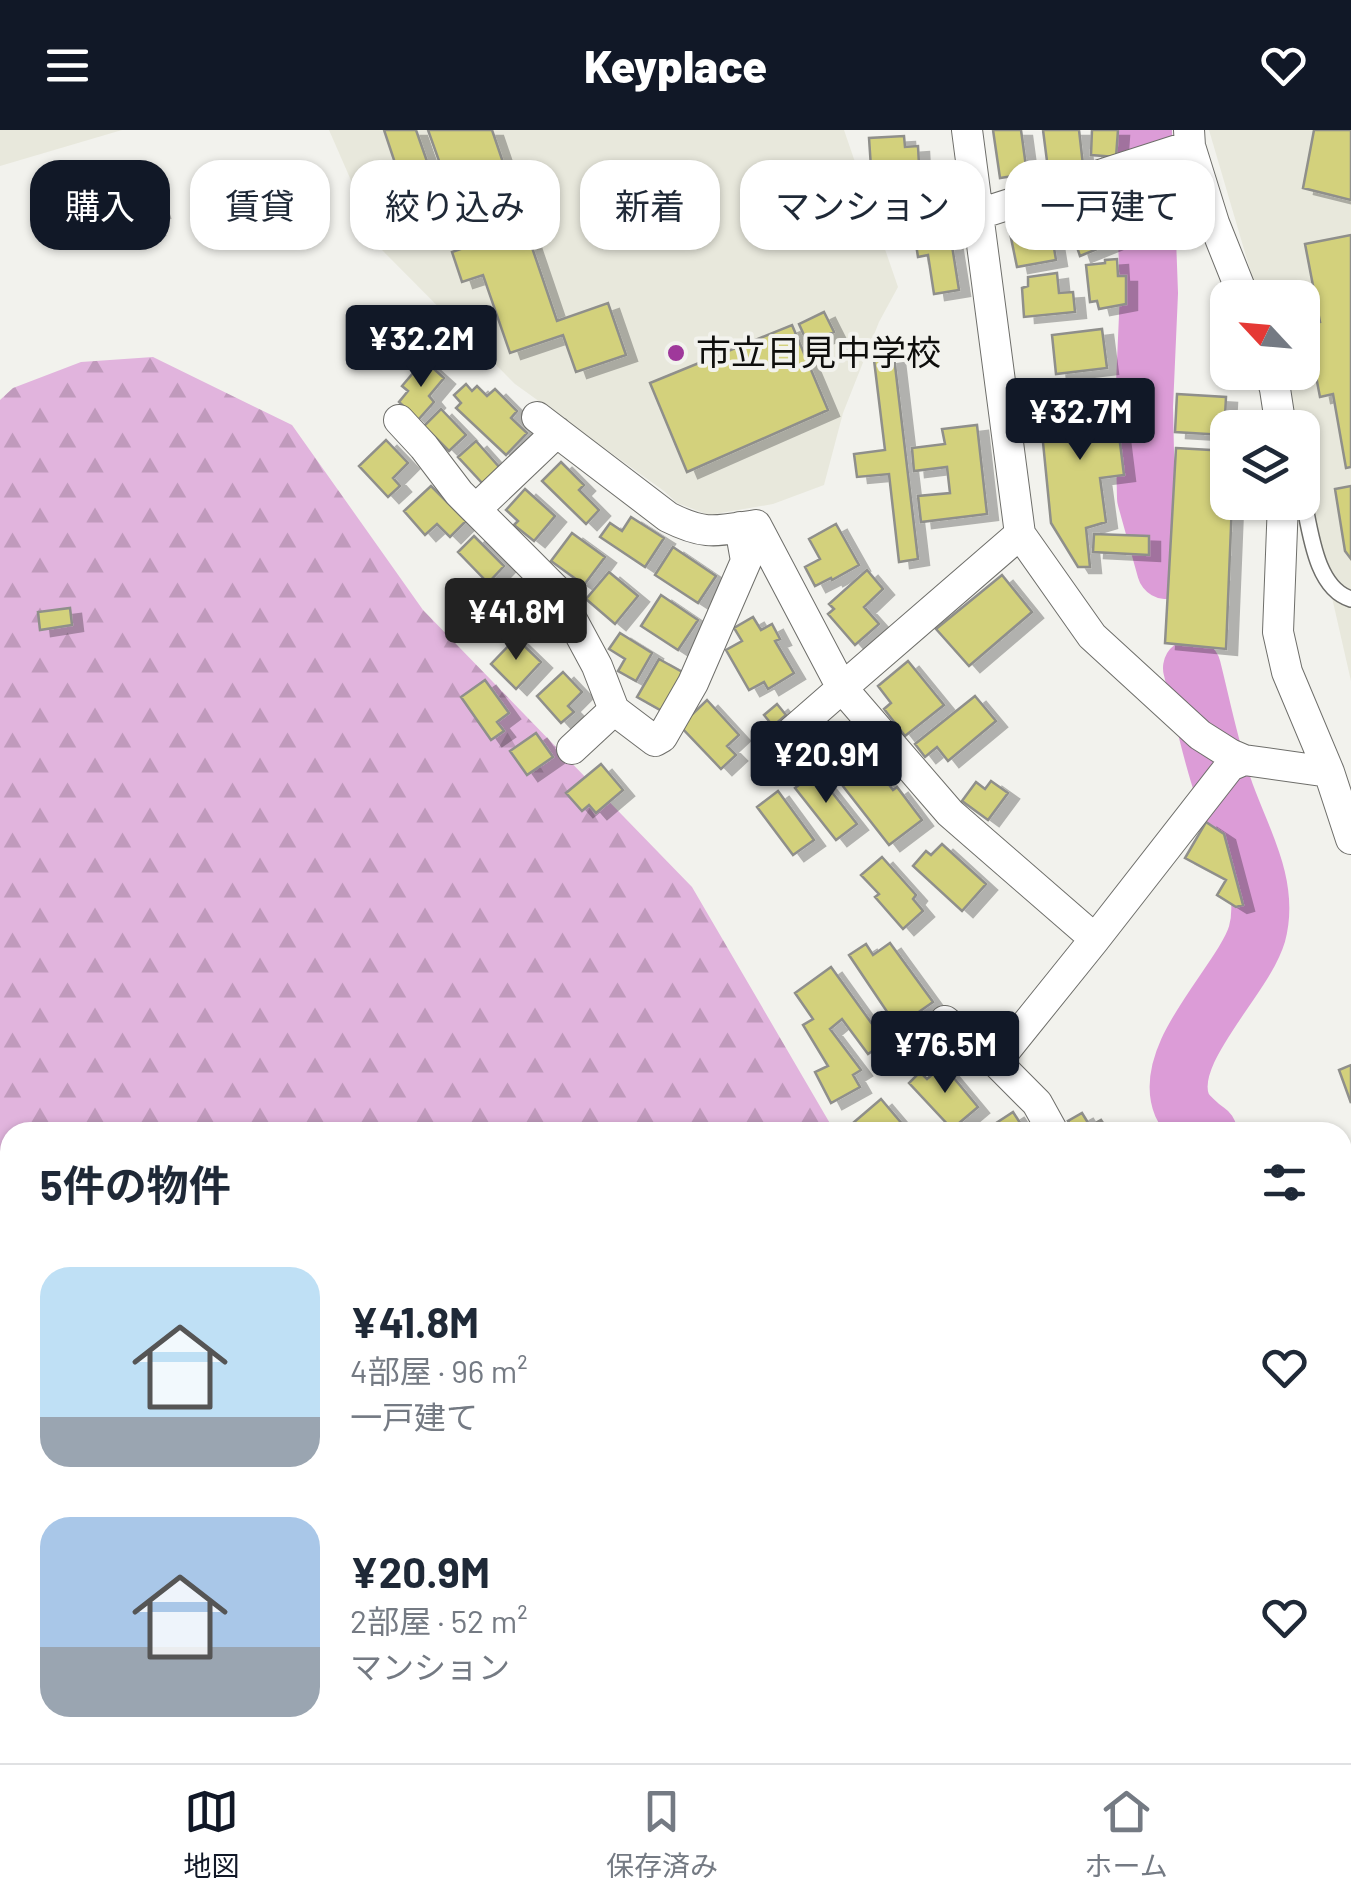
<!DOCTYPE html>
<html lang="ja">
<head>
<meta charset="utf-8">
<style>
  :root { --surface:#fff; --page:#f6f6f7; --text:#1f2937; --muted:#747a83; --line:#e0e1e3; --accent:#111827 }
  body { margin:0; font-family:Barlow,"Noto Sans JP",sans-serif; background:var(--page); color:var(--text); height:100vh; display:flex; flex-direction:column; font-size:38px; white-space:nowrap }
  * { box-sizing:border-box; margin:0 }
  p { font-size:32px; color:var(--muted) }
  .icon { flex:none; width:55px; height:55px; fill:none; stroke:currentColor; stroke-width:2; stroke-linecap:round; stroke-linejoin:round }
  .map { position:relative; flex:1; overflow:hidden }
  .drawer { position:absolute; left:0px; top:992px; width:1352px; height:642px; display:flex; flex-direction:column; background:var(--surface); border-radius:30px 30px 0 0; box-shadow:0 2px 8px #0004 }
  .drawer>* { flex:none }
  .top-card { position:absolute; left:30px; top:30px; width:1292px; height:90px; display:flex; gap:20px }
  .needle { width:65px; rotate:296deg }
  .buttons { position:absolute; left:1210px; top:150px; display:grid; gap:20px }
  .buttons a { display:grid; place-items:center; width:110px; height:110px; border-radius:20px; background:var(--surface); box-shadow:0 2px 8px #0004; font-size:50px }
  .price { position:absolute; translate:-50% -85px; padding:0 22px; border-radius:10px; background:var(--accent); color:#fff; font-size:32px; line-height:65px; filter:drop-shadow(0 2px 5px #0008) }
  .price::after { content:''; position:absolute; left:50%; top:60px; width:30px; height:22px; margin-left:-15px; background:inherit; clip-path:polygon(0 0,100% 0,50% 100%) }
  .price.active { background:#222; color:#fff }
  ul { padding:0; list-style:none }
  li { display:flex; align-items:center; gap:30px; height:250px; padding:0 40px }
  li span { display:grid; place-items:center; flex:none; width:280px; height:200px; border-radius:30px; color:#555 }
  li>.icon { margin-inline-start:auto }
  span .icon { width:120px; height:120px; fill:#fffc; stroke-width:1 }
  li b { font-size:42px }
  h2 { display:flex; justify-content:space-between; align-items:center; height:120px; padding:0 40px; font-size:42px }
  .pill { padding:0 35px; border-radius:30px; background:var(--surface); box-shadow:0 2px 8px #0004; font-size:35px; line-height:90px }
  .pill.active { background:var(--accent); color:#fff }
  header { display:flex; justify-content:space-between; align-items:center; height:130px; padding:0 40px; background:var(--accent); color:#fff; font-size:45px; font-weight:800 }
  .tab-bar { display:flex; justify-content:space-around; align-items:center; height:140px; border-top:2px solid var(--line); background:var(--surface); font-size:28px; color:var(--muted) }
  .tab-bar a { display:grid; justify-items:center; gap:5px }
  .tab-bar .active { color:var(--accent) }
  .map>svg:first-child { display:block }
  .built { fill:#e8e8dc }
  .forest { fill:url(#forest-firs) }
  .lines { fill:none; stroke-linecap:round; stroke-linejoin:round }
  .stream { stroke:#9e719a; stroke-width:10 }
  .river { stroke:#dc9cd7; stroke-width:58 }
  .building { fill:#d3d17b; stroke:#8f8f8b; stroke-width:2.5; filter:url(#shadow) }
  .lane-casing { stroke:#6e6e6a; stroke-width:18 }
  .street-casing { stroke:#6e6e6a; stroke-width:32 }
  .lane { stroke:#fff; stroke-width:15 }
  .street { stroke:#fff; stroke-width:30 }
  .poi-dot { fill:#9f389b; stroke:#f2f2ed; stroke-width:4 }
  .labels { text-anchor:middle; stroke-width:8; stroke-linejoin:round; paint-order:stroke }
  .poi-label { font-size:35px; fill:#0e0e0c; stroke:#f2f2ed; text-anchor:start }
</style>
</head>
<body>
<header><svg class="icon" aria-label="menu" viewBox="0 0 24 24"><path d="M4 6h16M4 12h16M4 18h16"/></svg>Keyplace<svg class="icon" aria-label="heart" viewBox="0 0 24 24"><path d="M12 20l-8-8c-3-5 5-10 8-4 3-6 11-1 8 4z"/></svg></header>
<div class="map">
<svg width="1351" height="1633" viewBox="0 0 1351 1633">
  <defs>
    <pattern id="forest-firs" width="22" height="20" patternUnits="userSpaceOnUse" patternTransform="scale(2.5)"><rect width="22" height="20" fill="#e1b4dd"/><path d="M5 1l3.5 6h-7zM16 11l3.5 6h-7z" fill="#c09abc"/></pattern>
    <filter id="shadow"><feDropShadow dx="11" dy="6" stdDeviation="0" flood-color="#0004"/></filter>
  </defs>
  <rect width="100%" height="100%" fill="#f2f2ed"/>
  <!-- built -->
  <path class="built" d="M0,0H122L0,36Z
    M329,0H844L898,157L879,192L843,283L824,355L773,374L709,385L677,373L664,361L515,254L381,119Z
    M1209,0H1351V551L1303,340L1302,298L1293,297L1280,243L1302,242V168L1258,167Z"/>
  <!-- forest -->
  <path class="forest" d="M153,227L292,295L423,480L692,757L835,1002H10V1625H1311L1314,1633H0V270L13,258L81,232Z"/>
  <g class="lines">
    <!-- stream -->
    <path class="stream" d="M1342,1185L1351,1194"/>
    <!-- river -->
    <path class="river" d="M1143,0L1149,163L1144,277L1146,368L1166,440
      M1192,538C1202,578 1210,619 1223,657C1238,703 1271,753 1257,804C1243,851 1161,923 1182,975C1186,984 1199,996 1208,1002
      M1342,1123L1351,1117"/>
  </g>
  <!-- building -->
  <path class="building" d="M384,0H416L437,60L448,56L428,0H492L557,191L608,173L626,225L576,242L563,205L510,223L483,145L462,152L452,122L475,114L464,83L417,99Z
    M993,0H1021L1027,44L1000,48Z
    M1043,0H1079L1083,35L1048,39Z
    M1092,0H1118L1116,27L1091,25Z
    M1314,0H1351V70L1303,58Z
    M904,6L905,17L918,16L919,35H927L929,75L880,78L879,67H873L869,8Z
    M134,38L140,58L150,55L159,82L151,85L154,99L117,108L114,97L103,99L98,80L91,81L84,51Z
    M84,64L90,83L75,87L69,68Z
    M1121,64L1132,94L1114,101L1117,111L1080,126L1066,85Z
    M1048,82L1056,130L1017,137L1010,103L1022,101L1019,87Z
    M947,84L959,160L934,164L928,125L918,127L915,108L907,109L905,96L913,95L912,90Z
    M98,89L102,102L80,108L76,95Z
    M1351,105V337L1346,338L1333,264L1320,267L1306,194L1320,192L1305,114Z
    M1117,129L1118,146H1126V174L1099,179L1097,171L1090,172L1086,135L1105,133V130Z
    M1057,143L1059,163L1073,162L1075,182L1024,187L1022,158L1028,156V147Z
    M824,182L834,202L808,214L799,194Z
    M792,195L828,280L687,342L650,253Z
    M1102,199L1107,238L1056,244L1052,205Z
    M894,227L918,429L899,432L889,344L857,347L854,324L885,320L874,230Z
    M424,230L444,248L429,266L434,272L418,290L399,272L408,261L402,256Z
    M466,254L472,261L477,256L487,266L495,259L517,281L511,288L527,303L506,325L456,278L461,273L454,265Z
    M1113,257L1124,345L1100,348L1106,392L1086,398L1090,437H1078L1051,393L1039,272L1061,270V263Z
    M1177,264L1226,267L1224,305L1175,302Z
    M441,279L466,305L449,321L424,296Z
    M977,295L987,384L921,392L918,366L950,363L947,337L914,341L912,318L945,314L942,299Z
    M386,310L408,333L393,348L400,356L388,367L359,336Z
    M476,311L500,338L483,354L458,327Z
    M1176,318L1228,321V372H1232L1226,519L1165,513Z
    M561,332L584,355L579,360L599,380L586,394L542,351Z
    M431,356L466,391L450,407L437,394L425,405L404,381Z
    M1351,356V429L1345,421L1335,359Z
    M525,359L555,386L534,411L514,395L518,391L506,380Z
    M631,387L664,408L645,437L600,407L610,393L622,401Z
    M836,394L859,435L832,450L831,448L815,456L805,437L820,429L809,409Z
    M572,403L605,427L584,455L551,431Z
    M1094,404L1149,406V425L1093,422Z
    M474,406L504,436L488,453L458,422Z
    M673,417L716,446L698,473L655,445Z
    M867,440L883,459L864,477L879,494L855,515L828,484L834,479L829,474Z
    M609,442L638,466L615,494L586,469Z
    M1002,445L1032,482L969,536L936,499Z
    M661,465L698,490L678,520L641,496Z
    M70,478L72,495L40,500L38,482Z
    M753,487L761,500L772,494L780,509L775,511L794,543L768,559L764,552L749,560L726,520L742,511L734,498Z
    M620,503L652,523L636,551L618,541L625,529L609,519Z
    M516,508L541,532L516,559L491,534Z
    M659,529L684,543L662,581L637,567Z
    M908,531L944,575L905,606L884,579L891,573L878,556Z
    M563,542L582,562L568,576L574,582L561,593L537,566Z
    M485,550L509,583L497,592L504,601L491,610L461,567Z
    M975,566L996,591L948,631L937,617L925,627L915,614Z
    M707,570L739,605L727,616L736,625L721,639L680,596Z
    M777,574L786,585L773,596L764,585Z
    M536,603L553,627L527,645L510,621Z
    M853,632L861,643L873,634L893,660L897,657L922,690L889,715L835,646Z
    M601,634L623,660L596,683L589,675L582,681L566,663Z
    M816,642L857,694L836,710L795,658Z
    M991,651L1008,663L988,690L962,671L976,652L985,659Z
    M778,661L814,710L793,725L757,677Z
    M1206,692L1224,704L1243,775L1236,777L1217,765L1226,750L1185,728Z
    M942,714L986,754L962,781L913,736L926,721L931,725Z
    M882,727L916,765L913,769L923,781L903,799L875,767L879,764L861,745Z
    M890,813L933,872L913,886L920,896L904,907L849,825L866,814L873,825Z
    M831,837L885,912L868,924L842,889L830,899L861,940L853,945L860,957L831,973L815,942L828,936L803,895L813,889L795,863Z
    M943,935L978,977L952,999L909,953L920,942L927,949Z
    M1351,935V973L1339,940Z
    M881,969L909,1002H848L846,999Z
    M1013,982L1026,1002H985L984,1001Z
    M1082,983L1090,996L1101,990L1109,1002H1075L1068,991Z
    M1351,1448V1470L1342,1472V1450Z"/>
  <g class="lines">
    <!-- lane casing -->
    <g class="lane-casing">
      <path id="lane" d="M1302,363C1310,396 1314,458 1351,469"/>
    </g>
    <!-- street casing -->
    <g class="street-casing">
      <path id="street" d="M967,0L1020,404L1092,506L1200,605L1230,624L1244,630L1329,642L1351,709
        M1189,0L1190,16L1214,93L1244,168
        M979,84L1190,16
        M1270,242L1275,259L1281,298
        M537,287L668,387C706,406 716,401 756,395L842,558L770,621
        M399,290L424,317L459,363L556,460L597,536L614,580L655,611L662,607L693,553L746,431L740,397
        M1283,372L1278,502L1287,542L1329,642
        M476,379L557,302
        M1020,404L842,558L950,683L1095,809L1230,636L1244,630
        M572,619L614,580
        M945,891L996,932L1037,973L1053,1002
        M996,932L1095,809
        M1342,1344L1351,1349"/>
    </g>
    <!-- lane -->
    <use href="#lane" class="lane"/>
    <!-- street -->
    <use href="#street" class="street"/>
  </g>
  <!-- markers -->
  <circle class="poi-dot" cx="676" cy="223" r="10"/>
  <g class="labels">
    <!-- poi labels -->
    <g class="poi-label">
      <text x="696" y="235">市立日見中学校</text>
    </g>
  </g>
</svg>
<div class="buttons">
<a><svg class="needle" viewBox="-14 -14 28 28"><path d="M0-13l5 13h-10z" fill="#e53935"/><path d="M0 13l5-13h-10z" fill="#747a83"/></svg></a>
<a><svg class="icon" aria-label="layers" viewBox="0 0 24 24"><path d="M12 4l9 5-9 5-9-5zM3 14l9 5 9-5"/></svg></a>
</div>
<b class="price" style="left:421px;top:260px">¥32.2M</b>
<b class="price" style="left:1080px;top:333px">¥32.7M</b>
<b class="price active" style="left:516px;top:533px">¥41.8M</b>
<b class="price" style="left:826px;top:676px">¥20.9M</b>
<b class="price" style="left:945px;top:966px">¥76.5M</b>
<div class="top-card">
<a class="pill active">購入</a>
<a class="pill">賃貸</a>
<a class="pill">絞り込み</a>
<a class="pill">新着</a>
<a class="pill">マンション</a>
<a class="pill">一戸建て</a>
</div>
<section class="drawer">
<h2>5件の物件<svg class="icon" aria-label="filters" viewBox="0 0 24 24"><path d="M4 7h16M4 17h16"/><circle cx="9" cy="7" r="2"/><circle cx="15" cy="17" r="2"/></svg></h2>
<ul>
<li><span style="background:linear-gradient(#bfe0f5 75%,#9aa5b1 0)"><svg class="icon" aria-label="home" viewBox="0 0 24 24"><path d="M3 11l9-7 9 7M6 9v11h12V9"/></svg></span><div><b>¥41.8M</b><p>4部屋 · 96 m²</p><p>一戸建て</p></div><svg class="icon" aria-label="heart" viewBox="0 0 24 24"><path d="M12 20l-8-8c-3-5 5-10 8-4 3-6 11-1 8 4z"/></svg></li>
<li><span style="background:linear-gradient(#a9c7e8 65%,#9aa5b1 0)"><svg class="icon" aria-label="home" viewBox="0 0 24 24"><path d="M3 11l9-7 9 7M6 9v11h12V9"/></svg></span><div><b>¥20.9M</b><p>2部屋 · 52 m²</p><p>マンション</p></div><svg class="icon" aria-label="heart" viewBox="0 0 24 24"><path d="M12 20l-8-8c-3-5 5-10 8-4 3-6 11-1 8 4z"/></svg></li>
</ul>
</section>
</div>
<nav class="tab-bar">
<a class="active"><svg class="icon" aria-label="map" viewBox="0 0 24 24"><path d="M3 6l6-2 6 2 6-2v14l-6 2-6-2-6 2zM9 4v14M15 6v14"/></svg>地図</a>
<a><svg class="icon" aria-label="saved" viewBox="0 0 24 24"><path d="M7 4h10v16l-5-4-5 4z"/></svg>保存済み</a>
<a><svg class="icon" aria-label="home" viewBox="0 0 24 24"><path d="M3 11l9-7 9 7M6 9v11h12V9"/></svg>ホーム</a>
</nav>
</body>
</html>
